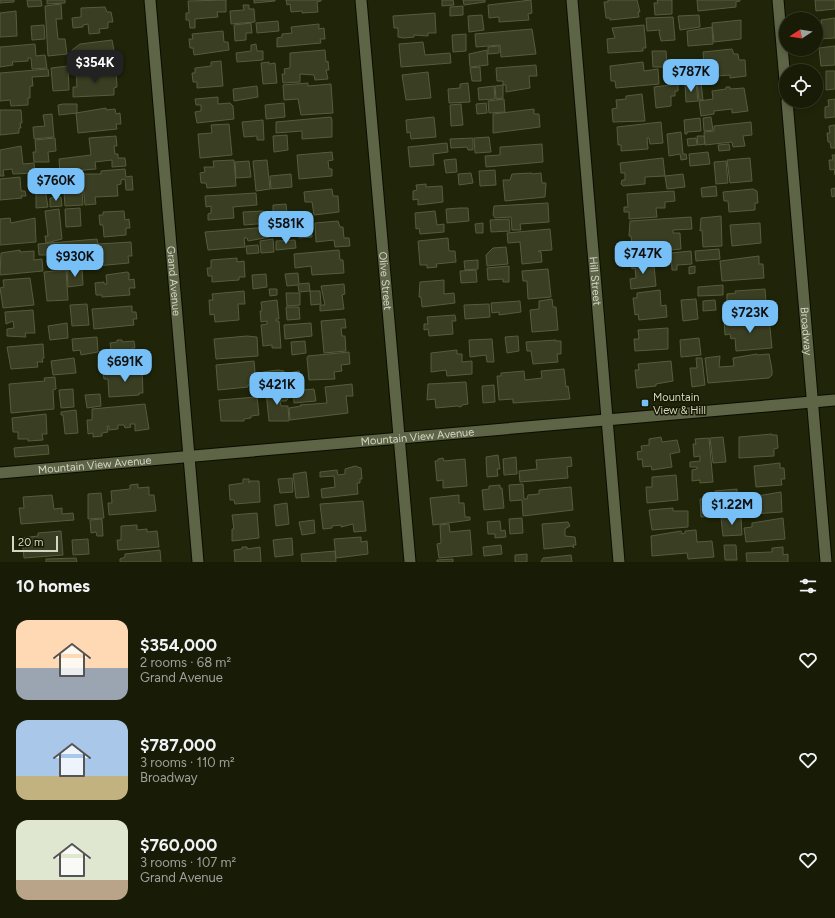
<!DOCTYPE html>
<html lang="en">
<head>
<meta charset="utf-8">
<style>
  :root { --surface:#181b06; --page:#212410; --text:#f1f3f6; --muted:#9fa19b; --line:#363928; --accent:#77c0f7 }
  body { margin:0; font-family:Figtree,sans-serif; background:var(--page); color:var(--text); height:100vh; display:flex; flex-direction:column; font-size:15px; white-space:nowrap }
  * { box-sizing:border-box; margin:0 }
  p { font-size:13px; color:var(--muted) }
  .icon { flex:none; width:22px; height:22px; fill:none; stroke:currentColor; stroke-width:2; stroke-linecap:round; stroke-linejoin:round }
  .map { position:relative; height:562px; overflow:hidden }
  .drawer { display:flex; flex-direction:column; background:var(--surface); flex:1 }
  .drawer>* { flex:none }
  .needle { width:26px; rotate:258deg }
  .tools { position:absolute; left:779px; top:12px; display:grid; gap:8px }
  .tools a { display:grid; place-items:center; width:44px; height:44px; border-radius:50%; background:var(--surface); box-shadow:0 2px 6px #0003,0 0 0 1px var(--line); font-size:20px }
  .scale { position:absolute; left:12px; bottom:10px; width:46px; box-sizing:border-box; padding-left:4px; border:2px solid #d3d6c5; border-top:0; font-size:11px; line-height:14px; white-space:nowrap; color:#d3d6c5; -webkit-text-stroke:3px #171a01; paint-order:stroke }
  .price { position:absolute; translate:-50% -34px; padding:0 9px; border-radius:8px; background:var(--accent); color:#111; font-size:13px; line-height:26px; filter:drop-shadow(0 1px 2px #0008) }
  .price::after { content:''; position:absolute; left:50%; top:24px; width:12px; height:9px; margin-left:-6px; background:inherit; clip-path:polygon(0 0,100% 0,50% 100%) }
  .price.selected { background:#222; color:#fff }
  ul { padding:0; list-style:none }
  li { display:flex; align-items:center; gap:12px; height:100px; padding:0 16px }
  li span { display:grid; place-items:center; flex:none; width:112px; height:80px; border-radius:12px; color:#555 }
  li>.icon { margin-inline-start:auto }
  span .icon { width:48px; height:48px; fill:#fffc; stroke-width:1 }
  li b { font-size:17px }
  h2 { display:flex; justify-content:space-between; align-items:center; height:48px; padding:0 16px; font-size:17px }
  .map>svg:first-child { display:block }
  .building { fill:#3a3f23; stroke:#565c3e }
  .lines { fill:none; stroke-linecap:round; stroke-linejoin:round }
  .minor-casing { stroke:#0a0d00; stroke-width:13 }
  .tertiary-casing { stroke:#0a0d00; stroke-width:13 }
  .minor { stroke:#5e6446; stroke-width:11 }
  .tertiary { stroke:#5e6446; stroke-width:11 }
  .poi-dot { fill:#77c0f7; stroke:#171a01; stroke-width:1.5 }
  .labels { text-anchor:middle; stroke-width:3; stroke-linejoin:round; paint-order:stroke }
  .street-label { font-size:11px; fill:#d3d6c5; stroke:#171a01 }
  .poi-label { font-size:11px; fill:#d3d6c5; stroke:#171a01; text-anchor:start }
</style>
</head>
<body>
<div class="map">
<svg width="835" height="562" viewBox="0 0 835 562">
  <rect width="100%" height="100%" fill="#202408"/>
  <!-- building -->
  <path class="building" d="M0,0H14V2L0,3Z
    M27,0H41L42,6L28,7Z
    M47,0H65V3L47,4Z
    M226,0V12H217L218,17L195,19V28H190L189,20H186V13H189L188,1Z
    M254,0H275V1L254,3Z
    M286,0H321V1L317,2L318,12L302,13V11L291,12L290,4L287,5Z
    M442,0H453L454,5L442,6Z
    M463,0H485V2L464,5Z
    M531,0L532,13L528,14L529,20L499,22V17L489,18L488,5Z
    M608,0H637L640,12H638L639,17L610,20V18H606L604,2H608Z
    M657,0H672V14L655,15L654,3H658Z
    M697,0H740V1L736,2V7L698,11Z
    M815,0H835V9L816,11Z
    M61,4L62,19H56L58,39H65L67,54L48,56L45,6Z
    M243,5H249V9H254L255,22L231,24L230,11L244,10Z
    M463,6V15L450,16V7Z
    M105,7L107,12H111L113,22H108V28L99,29L100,33L89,34L88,24L83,25V27L73,28L72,18L81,17V8Z
    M16,11L17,36L0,37V13Z
    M435,13L436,33H428V36L414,35V37L404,38L398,37V28H394L393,16Z
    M482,15L484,30L469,32L468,16Z
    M699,15L700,27L680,30L678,16Z
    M673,17L675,40L661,41L659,32L660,30L647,31L646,18Z
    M835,18V38L819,39L818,25L822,24L821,20Z
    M741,20V39L714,42L712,23Z
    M278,21L279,31L257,33L256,23Z
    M251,23L252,33H246V40L235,41L234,25Z
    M319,24V29L324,28L325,39H320L321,43L277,47V38L282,37V34L292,33L291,27Z
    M44,25L45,39L32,40L31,26Z
    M644,25L646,48H643V51L608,53L607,39L615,38L612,28Z
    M712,27L713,44L688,46L687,31Z
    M532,29L536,54L501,57L500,45L476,47L475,34Z
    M223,31L224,42H228L229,50L194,55L193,48H190L189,39H193L192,34Z
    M466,34V51L453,52L452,35Z
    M112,40L116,61L73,65L72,50L80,44Z
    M423,42L425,55L450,53L451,63L401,67L399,44Z
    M35,44L36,56L45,55L47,68L32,69L31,58H28V61L12,62L13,65L0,67V47Z
    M256,44L257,51H263V60L237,62L236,53L251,51V45Z
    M499,46V53L488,54V47Z
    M835,46V65L821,66L819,48Z
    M732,49L734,54H738L739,60H745L746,76L730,78V75L705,77L703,52Z
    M325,50L326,62L328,61L329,70H326L328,79L315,80L314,75L300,74V82L283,83L282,74H285L284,69L290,68V53Z
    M487,50L488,65L470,67L469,54Z
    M652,51H666L667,67H653Z
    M221,61L223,86L197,88V82H193L192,73H195V68L211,66V62Z
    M269,62V64L275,63L277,83L263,84L261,63Z
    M643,62L644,71L658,69L659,84L616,88L615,81H611L610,66Z
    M536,65L537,76H529L530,88L506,92V85H503V81H497L496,68Z
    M68,66L69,90L53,91L51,68Z
    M480,67L481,81H472L470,68Z
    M48,69L49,76L32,77L33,86H30V98H28V105L11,106L10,100L0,101V73Z
    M104,69V75L110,74V70H116L117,87L114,88V95L73,97V87H77L76,72Z
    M826,71H835V89L826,90Z
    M428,72L431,98L406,100L402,75Z
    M701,82L703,100H699L697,83Z
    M308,83V86L331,84L333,113L301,115L298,99L284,100L283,85Z
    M468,83L470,102L449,103L448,89L460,88V84Z
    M696,83L698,101L686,102L685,84Z
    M678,84V91H675V96H671V106L656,108L654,87Z
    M503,85V98L496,99L495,86Z
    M257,86L258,97L234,101L233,89Z
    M494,86L495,99L479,100L478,88Z
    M726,87H730V89L744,88L748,111L732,113V109L714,111V114L701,116L699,101L713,99L712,91L726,89Z
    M642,94L645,121L613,122L612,109L617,108L616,100L626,99V96Z
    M218,97V104L230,103L233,106L234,119L197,123L195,112L201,111V105H196L195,99Z
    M504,99L505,112L489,113L488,101Z
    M835,99V117L825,118V107L829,106L828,100Z
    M284,103L285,117L266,119L265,105Z
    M486,103L487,113L477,114L476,104Z
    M63,104H77V113L59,115L58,105Z
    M461,104L463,125L451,126L450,105Z
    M106,108V110L115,109L116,114L120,113L121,124H116L117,129L78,133L76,113Z
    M534,109V114H539L540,127L493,133V114Z
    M0,110H21L22,123H20L21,128H19V133L0,135Z
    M52,114L54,137L34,139L33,127L45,126L43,115Z
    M331,117L332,120V137L302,139V131L276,133V122Z
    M434,117L436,137L411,139L410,132L407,133L406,120Z
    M711,117L713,130L704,131L703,118Z
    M700,118L701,131L687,132V134H685L684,120Z
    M263,120L264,140H257V136L244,137L242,122Z
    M661,122L663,143L650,144L649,138H647L648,149L621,151V145H618L617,127Z
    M751,122L752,135L743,136L745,146L733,147L732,142L705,145L704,132L714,131V126Z
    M229,124L232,155L200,158L198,134L212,133L211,125Z
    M835,125V148H831L830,142H828L827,133H830L829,126Z
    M681,132L683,154H686L687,159L681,160L680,154L669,156L667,134Z
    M287,135L288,150L274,152L273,136Z
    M116,136L117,146H114L115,154H118V158H125L126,166L112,167V160L95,162L96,169L60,172L59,159L91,155L89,138Z
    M697,136H704L705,144L698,145Z
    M489,137L491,152L475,153L474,138Z
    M55,138L56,151L48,152L49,162H34L33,152H36L35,140Z
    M473,138V150H468L467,147L451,148L450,139Z
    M696,138L697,145L688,146L687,139Z
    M447,143L448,152L433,154L434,165L410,167L408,147Z
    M542,144L543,162L486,167L485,156L500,155V147Z
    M729,144L730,150L719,151L718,145Z
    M21,146L23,164L34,163L35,173L13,174L12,169L3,170L4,176H0V150Z
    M332,152L333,160L328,161L329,169H332V176L299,179L297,155Z
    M708,152L710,164L690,166L689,154Z
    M832,155H835V175L834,169L830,170L829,160H833Z
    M663,158L665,176L645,177V184L623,186L621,184L622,180H625V173H621L620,163Z
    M750,158L752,181L730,183L727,160Z
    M456,159L457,172L446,173L444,160Z
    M234,160L236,186L207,188L206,183H201L200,173L205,172L204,167H214L213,161Z
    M267,160L270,189L256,191L253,161Z
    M249,161L251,177L236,178L235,162Z
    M726,161L728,183L716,184L714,162Z
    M125,169L126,177L132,176L133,190H126L125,179L121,180V184L117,185L118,196L95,197L96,204L85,205L82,174H101V171Z
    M495,170L496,185L480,186L479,171Z
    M471,173L473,183L459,185L458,174Z
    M532,173V174L541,173L542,183H546L545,197L505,201L503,180H510L512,174Z
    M291,174L292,187L271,189L270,176Z
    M683,174L685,187L667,189L665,176Z
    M20,177L21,191H25L26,196H21L22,198L0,200V179Z
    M426,184V187L442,186L443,202L418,205V199L413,200V191L417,190L416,185Z
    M716,186L717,196L702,197L701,188Z
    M835,188V196L832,197L831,189Z
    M45,189L48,207L36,208V190Z
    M332,189L333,196H338L339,212L314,215L312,202H305L304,192Z
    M753,189L757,191L758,203H755V210L729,212L728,201H724L723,192Z
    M82,191L83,205L65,206L64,192Z
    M674,191L675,201L665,202V208H656L657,217L629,219V212H624V207H628L627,194Z
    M256,193L257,205L233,207L234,218L208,220V214L211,213V206L206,207L205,196Z
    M61,197L62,206L50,207V198Z
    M548,203L549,222L520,224L521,230H512L511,217L495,218L493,215L494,206Z
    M286,204L288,221L273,223V205Z
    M80,208L81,226L66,227L65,209Z
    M460,208H468L469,221L447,223L446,209Z
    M59,209L62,239L46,243L45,236H48L45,211Z
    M124,211L125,220L129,219L130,228H126V235L104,237L103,225H100L99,215H103V212Z
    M263,211L264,218L270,217V223L244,225L243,212Z
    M435,211L437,225L444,224V232L420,234L419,228L416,229L415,213Z
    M721,216L722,246L703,247L702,230L700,231L701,218Z
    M691,217L692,229L673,230V233H680L681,249L628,254V244H632L631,236H629L630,221Z
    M10,218L11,223L35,218L36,242L0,245V219Z
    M509,219L510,231L491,232L490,220Z
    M338,221L340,227H343L344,238H349L350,246L335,247L334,240L316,242L315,223Z
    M311,223L312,237L299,238L298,224Z
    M483,223V233H476L475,224Z
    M760,223L761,243L732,246L730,225Z
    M269,227L270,237L248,241L247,238H244L245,247L208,250L205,232Z
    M550,229L552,250L538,251L541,252L542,262L522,264L520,242L508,243L507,233Z
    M448,238L449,251H455L456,262L436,264L437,267L427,268V265H420L418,241Z
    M97,239L98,244L131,242L132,256H128L129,263L85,267L84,257H81V255H39L38,244Z
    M273,239L274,252L261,253L260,241Z
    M295,240L296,248L276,250V241Z
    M258,245L259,253L247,254L246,246Z
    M506,247L508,264L487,266L486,255L493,248Z
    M719,249L720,259L696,261L695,251Z
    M20,250V252L34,251V260L42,259L43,271L0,275L1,253Z
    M339,250L340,260H343L344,273L312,275L311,266L295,268L294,254Z
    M691,251L692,264L677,265V270H672L671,253Z
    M759,256V264H763L764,278L722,281L720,261Z
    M237,258V262L244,261L245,277H239V280L212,282V276H208L207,268H211V260Z
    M478,260V269L465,270L464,261Z
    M650,261L651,265H654L656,286L631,289L630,279L636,278L635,268L632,269L631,263Z
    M509,266V282H503V279L488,280L487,268Z
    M695,266V273L689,274V267Z
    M82,268L83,285L68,287L67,270Z
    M548,269L551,297L528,299L527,281H523L522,271Z
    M66,270L68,300L47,301L44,272Z
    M476,270L477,282L461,283L460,271Z
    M127,272L129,273V280L134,279L135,288H129L130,295L102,297V295H96L95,283L104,282V284H107L106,275Z
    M298,273L299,284L309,283L310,291L299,292L298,285L287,286L285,274Z
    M266,274L267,287L253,289L252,275Z
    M30,278L34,305L3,308L0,288L4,287L3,280Z
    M444,280V294L454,293L455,303L422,307L421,297H419L420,282Z
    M344,284L345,294L342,295L344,309L320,311V305H325L321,286Z
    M723,285V295L698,296V287Z
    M269,289H277V295L270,296Z
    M765,289L766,302H761L762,311L737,313V307L727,308V294L736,293L735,291Z
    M660,290L661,306L666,305L667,317L639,320L638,314L635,315L633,298H637V293Z
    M244,291L245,304H238L239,320L215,322L214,314L210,315L209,300H213L212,294Z
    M310,291H320L321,304L311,305Z
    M286,293H300V305L287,306Z
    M552,299L553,307H556L558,330L532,332L530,310L539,309V301Z
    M696,299L698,319L683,321L681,300Z
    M277,300L279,319H276V321H279L281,348H272V345L263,346L261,325L267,324V321L261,322L260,311H262L261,302Z
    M715,300L716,310L703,311V301Z
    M520,301L521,312L499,315V312L492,313L491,303Z
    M87,304L89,325L72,326L70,305Z
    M489,304L490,317L465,319L464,305Z
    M132,306V312H136L137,319H133L134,325L94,329L92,309Z
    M286,307H299L300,319L287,320Z
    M33,310L35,333H25L26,337L7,336V329L14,328L13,321L6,324L5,312Z
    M455,315L456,321H452L453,334L429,336L428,329L424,330V324H428L427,317Z
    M769,318L772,348L736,351L735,338L731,339L730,334L725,335L724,321Z
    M345,319L346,328H341L342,336H345L346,351L324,353L321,321Z
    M67,323L68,338L50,340L48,326Z
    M311,323L312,336L285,339L284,325Z
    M668,328V349L635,351L634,339H639L638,330Z
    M247,336L257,337L258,356L216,359L214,339Z
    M518,336L519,351L507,353L505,337Z
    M97,337L98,352L81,355L80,350L73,351L72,339Z
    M699,338L701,355L681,357L680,340Z
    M492,339L494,362H487L486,355L470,357L469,340Z
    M117,340H122V342L134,341L135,348H132L133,361H137V366L114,368L110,343L117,342Z
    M556,340V341H561V354H557L558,362L533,364L531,351H527L526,342Z
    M305,341L306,353L292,355L291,342Z
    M43,344L44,358L42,359L43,362H37L38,367L11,369L7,347Z
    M457,350V354H462V362L472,361V374L447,376L446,370L431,372V353Z
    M349,352L350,364L341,365L342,371L334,372L335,379L309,380L307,358L308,356Z
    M757,354V355L769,354L772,370V375L769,378L708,383L705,358L720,356L719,367L734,366L733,358Z
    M74,358L76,373L53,375L51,361Z
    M696,358H702L705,385L692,387L690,368H697Z
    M254,361L256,384L248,385V387L218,390L216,365Z
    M671,361L673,381L656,384V386L637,388L635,370H639L638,364Z
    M564,369L566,387L568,386L570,399L513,403V399L499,400L497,376H501V373L524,371L525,380L542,378L541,371Z
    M142,370L143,393H139V395L109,397L108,379H104L103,373Z
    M278,370L284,371L285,390L267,391V381H263V372Z
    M299,371L301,387L289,388L288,373Z
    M55,377L56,389L53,390L54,409L11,413L9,384L45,381L44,378Z
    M466,382L468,404L462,405L461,407L457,406L436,408L435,399L427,400L428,384Z
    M352,384L353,396H346L348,413L290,420L289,408L301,406L300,405L327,403L325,387Z
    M494,385L495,402L483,403L482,386Z
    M73,389L74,407L61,408L59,390Z
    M314,389L316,401L294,403L293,391Z
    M287,391L288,399L286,401H280L281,406H288L289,421H269L266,392Z
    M100,394L101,406L87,408L85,395Z
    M257,397L259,415L251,416V418L244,419V421H221L219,400Z
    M145,404L149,429L135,431V424H130L131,427L125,428L124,425H118V429L109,430V426H107L108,432L102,433V436L93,437V433L88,434L87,420H92V409Z
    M76,410L78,433L65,434L63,415H61V412Z
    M46,414L47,434H42L43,440L28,441V439H18V432H13L12,418Z
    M772,434V435H777L778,448L774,449V456L739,458V437Z
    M661,437L662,442L677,440L680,452L670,454L672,467L652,470L651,466L643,467L642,459L638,460L637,452L642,451L641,446L649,445V439Z
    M723,437L726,462L713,463L710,438Z
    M709,438L713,482L700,483V480L692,481V470L697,469V467H690V462L700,461V456L694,457L693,444H696L695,439Z
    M48,445L49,454L15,457L14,448Z
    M498,455L500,469H497L498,476L487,477L486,457Z
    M516,457L517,474L504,475L503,459Z
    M571,457L572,466L567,467L568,478L520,482L519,471L537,469L536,460Z
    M443,458L444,461L465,459L467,486L443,488V480L437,481L435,461H438V459Z
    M780,463V468H784L785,479H781L782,485L756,487L754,466Z
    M355,466L361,468L362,479H360V483H357L358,494L322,498L321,489L335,487L334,476L320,477V472L337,470L338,475L345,474V469Z
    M305,472H306L309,497L296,498L293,474Z
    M676,475L678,500L647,503L646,487H652V477Z
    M292,478L293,492L280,493L278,479Z
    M243,479H249V483L250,481H259L260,502L235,504L234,500H230L229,485L243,483Z
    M138,484V488L149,487V495H154L156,511L109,515L108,503H112L111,491L130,489V485Z
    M523,484L524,499H527L528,495L539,494V490L571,487L573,510L523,516L522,500L510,501L509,485Z
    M500,485V488H502L504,508L484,510L482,490L489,489V486Z
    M737,489L738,501L717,503L715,491Z
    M781,492L782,512L752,514L751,497Z
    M101,493L104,518L88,519V494Z
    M52,495L54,509L62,508V514L73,513L74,520L21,524L19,508H24L23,497Z
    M459,495V503H464L465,517H470V520L433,525L430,498Z
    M712,498L714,516L701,517L700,499Z
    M363,501L366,531L354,532L353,524L341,527V525L332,526V528L323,529L320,504Z
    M287,503L289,524L276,526L274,505Z
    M673,508V511H688V527L652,530L649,510Z
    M257,513L259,538L232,541V529H234L232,515Z
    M741,517L742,535L723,536L721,518Z
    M522,518L523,533L510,534L509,519Z
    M783,518L785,539L746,542L744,528L752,527V523Z
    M102,519L103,536H97L96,532L91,533L90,520Z
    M314,520L315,533L302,535L299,522Z
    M500,521L501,531L505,530L506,537L495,538V534H488L487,522Z
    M568,522L570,526L565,529V536L575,537L576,545H573L574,548L572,546L544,549L542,524Z
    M449,524L450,532L470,530L472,555L439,558L437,544L441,543L440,525Z
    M137,525V530L147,529V532L157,531L159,547L118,550L117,540H121V526Z
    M696,530L697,542L712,541L714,557L688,559L687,553L652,556L651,536L681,531L682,534L685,533V531Z
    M61,531L63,555L24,558L22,538L38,536V533Z
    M361,537V542L367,541L368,554L336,558L334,539Z
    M292,538L293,555L275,557L273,540Z
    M88,539L89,554L73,555L72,540Z
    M501,545L502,554L484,556L483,547Z
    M724,545H736L737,560H725Z
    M242,547H247V549L260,547L261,562H235L234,550L242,549Z
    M783,547V555L788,554V562H747L746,553L772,552V548Z
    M160,550L161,562H120V559L125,557V554Z
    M335,551L336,562H302L301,554Z
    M527,554V562H515V555Z
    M571,555L572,562H541L543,558Z
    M76,558L77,562H46V559Z
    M453,559V562H437V560Z"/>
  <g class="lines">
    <!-- minor casing -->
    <g class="minor-casing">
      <g id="minor">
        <path id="s1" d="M150,0L198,562"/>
        <path id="s2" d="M361,0L410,562"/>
        <path id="s3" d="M572,0L619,562"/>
        <path d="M778,0L786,92"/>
        <path id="s4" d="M787,101L826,562"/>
      </g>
    </g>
    <!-- tertiary casing -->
    <g class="tertiary-casing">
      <g id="tertiary">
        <path id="s5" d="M0,473L835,400"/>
      </g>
    </g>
    <!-- minor -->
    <use href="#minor" class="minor"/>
    <!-- tertiary -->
    <use href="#tertiary" class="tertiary"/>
  </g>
  <!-- markers -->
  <rect class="poi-dot" x="641" y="399" width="8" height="8" rx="2"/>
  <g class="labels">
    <!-- street labels -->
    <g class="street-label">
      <text dy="4" stroke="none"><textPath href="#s1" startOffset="282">Grand Avenue</textPath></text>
      <text dy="4" stroke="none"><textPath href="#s2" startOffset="282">Olive Street</textPath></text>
      <text dy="4" stroke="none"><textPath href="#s3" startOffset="282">Hill Street</textPath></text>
      <text dy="4" stroke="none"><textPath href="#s4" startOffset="231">Broadway</textPath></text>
      <text dy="4" stroke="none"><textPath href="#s5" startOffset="419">Mountain View Avenue</textPath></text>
      <text dy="4" stroke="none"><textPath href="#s5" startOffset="95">Mountain View Avenue</textPath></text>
    </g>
    <!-- poi labels -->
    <g class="poi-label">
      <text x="653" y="401">Mountain<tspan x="653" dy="13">View &amp; Hill</tspan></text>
    </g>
  </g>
</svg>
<div class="tools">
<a><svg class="needle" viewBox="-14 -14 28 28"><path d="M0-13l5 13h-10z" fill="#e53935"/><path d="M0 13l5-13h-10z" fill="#9fa19b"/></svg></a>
<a><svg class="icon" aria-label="locate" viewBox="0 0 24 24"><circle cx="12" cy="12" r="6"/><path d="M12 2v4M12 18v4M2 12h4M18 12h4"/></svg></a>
</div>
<div class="scale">20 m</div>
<b class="price selected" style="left:95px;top:84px">$354K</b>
<b class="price" style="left:691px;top:93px">$787K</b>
<b class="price" style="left:56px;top:202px">$760K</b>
<b class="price" style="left:286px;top:245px">$581K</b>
<b class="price" style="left:643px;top:275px">$747K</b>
<b class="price" style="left:75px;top:278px">$930K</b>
<b class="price" style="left:750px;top:334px">$723K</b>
<b class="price" style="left:125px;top:383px">$691K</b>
<b class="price" style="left:277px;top:406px">$421K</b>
<b class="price" style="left:732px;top:526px">$1.22M</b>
</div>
<section class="drawer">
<h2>10 homes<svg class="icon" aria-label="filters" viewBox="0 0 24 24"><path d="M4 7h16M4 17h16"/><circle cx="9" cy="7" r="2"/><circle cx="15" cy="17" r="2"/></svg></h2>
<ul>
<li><span style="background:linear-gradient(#ffd9b3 60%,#9aa5b1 0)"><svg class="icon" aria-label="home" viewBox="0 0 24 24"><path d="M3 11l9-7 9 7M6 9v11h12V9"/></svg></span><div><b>$354,000</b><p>2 rooms · 68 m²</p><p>Grand Avenue</p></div><svg class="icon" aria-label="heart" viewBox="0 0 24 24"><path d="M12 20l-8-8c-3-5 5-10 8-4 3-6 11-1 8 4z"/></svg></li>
<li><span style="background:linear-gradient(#a9c7e8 70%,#c2b280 0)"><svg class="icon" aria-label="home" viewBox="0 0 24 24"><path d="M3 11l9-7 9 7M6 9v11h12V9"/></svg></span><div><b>$787,000</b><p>3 rooms · 110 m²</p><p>Broadway</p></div><svg class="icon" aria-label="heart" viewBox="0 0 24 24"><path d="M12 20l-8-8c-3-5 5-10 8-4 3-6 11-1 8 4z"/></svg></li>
<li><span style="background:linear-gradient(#dfe7d0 75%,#b9a48a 0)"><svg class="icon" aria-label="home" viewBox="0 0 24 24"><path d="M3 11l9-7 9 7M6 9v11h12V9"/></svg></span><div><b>$760,000</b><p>3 rooms · 107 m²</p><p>Grand Avenue</p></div><svg class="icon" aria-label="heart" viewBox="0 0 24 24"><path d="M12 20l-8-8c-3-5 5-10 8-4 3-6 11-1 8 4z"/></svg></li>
</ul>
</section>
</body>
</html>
